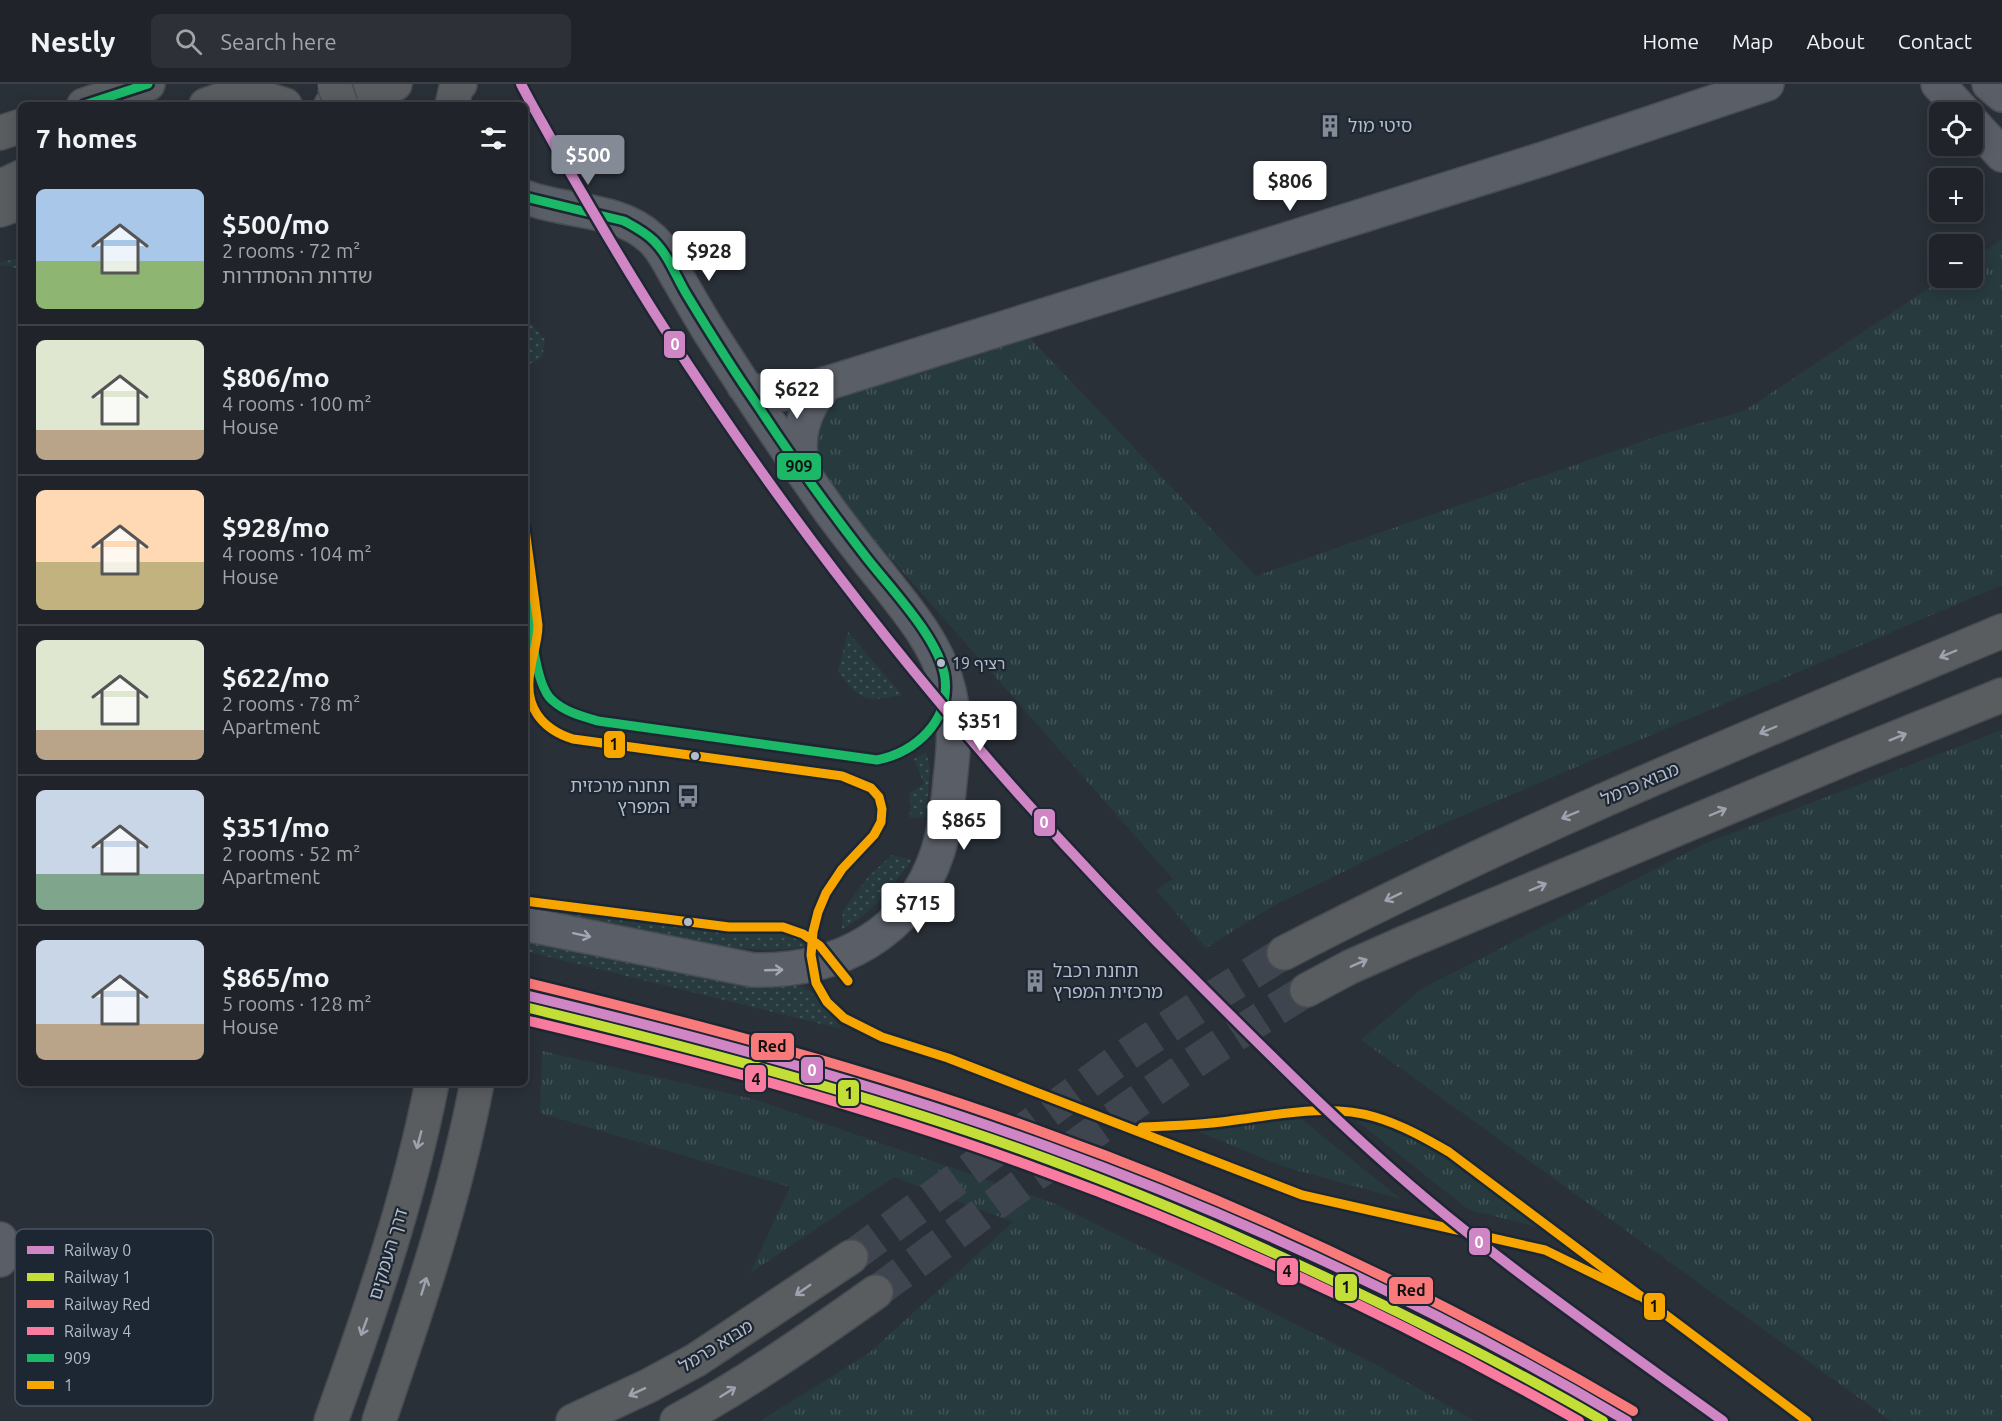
<!DOCTYPE html>
<html lang="en">
<head>
<meta charset="utf-8">
<style>
  :root { --surface:#20242a; --page:#2d3036; --text:#f1f3f6; --muted:#a2a4a8; --line:#3d4147; --accent:#848b96 }
  body { margin:0; font-family:Ubuntu,"Noto Sans Hebrew",sans-serif; background:var(--page); color:var(--text); height:100vh; display:flex; flex-direction:column; font-size:22px; white-space:nowrap }
  * { box-sizing:border-box; margin:0 }
  p { font-size:20px; color:var(--muted) }
  .icon { flex:none; width:33px; height:33px; fill:none; stroke:currentColor; stroke-width:2; stroke-linecap:round; stroke-linejoin:round }
  .map { position:relative; flex:1; overflow:hidden }
  .drawer { position:absolute; left:18px; top:18px; width:510px; height:984px; display:flex; flex-direction:column; background:var(--surface); border-radius:9px; box-shadow:0 3px 15px #0003,0 0 0 2px var(--line) }
  .drawer>* { flex:none }
  .controls { position:absolute; left:1929px; top:18px; display:grid; gap:12px }
  .controls a { display:grid; place-items:center; width:54px; height:54px; border-radius:9px; background:var(--surface); box-shadow:0 3px 15px #0003,0 0 0 2px var(--line); font-size:30px }
  .price { position:absolute; translate:-50% -51px; padding:0 14px; border-radius:6px; background:#fff; color:#222; font-size:20px; line-height:39px; filter:drop-shadow(0 2px 3px #0008) }
  .price::after { content:''; position:absolute; left:50%; top:36px; width:18px; height:14px; margin-left:-9px; background:inherit; clip-path:polygon(0 0,100% 0,50% 100%) }
  .price.current { background:var(--accent); color:#fff }
  ul { padding:0; list-style:none }
  li { display:flex; align-items:center; gap:18px; height:150px; padding:0 18px }
  li+li { border-top:2px solid var(--line) }
  li span { display:grid; place-items:center; flex:none; width:168px; height:120px; border-radius:9px; color:#555 }
  li>.icon { margin-inline-start:auto }
  span .icon { width:72px; height:72px; fill:#fffc; stroke-width:1 }
  li b { font-size:26px }
  h2 { display:flex; justify-content:space-between; align-items:center; height:72px; padding:0 18px; font-size:26px }
  header { display:flex; align-items:center; gap:36px; box-sizing:border-box; height:84px; padding:0 30px; background:var(--surface); border-bottom:2px solid var(--line) }
  header strong { font-size:28px }
  nav { display:flex; gap:33px; margin-inline-start:auto; font-size:21px }
  .search { width:420px; height:54px; background:var(--page); display:flex; align-items:center; gap:15px; box-sizing:border-box; padding:0 21px; border-radius:9px; color:var(--muted); font-size:22px }
  .map>svg:first-child { display:block }
  .grass { fill:url(#grass-tufts) }
  .park { fill:url(#park-dots) }
  .lines { fill:none; stroke-linecap:round; stroke-linejoin:round }
  .highway-tunnel { stroke:#3f454e; stroke-width:33; stroke-dasharray:33 16; stroke-linecap:butt }
  .minor-casing { stroke:#484c53; stroke-width:36 }
  .highway-casing { stroke:#474c53; stroke-width:36 }
  .minor { stroke:#5a5e66; stroke-width:33 }
  .highway { stroke:#5a5d60; stroke-width:33 }
  .highway-bridge-casing { stroke:#474c53; stroke-width:36; stroke-linecap:butt }
  .highway-bridge { stroke:#5a5d60; stroke-width:33 }
  .bus-1-casing { stroke:#1d2633; stroke-width:14 }
  .bus-2-casing { stroke:#1d2633; stroke-width:14 }
  .bus-1 { stroke:#1ab867; stroke-width:9 }
  .bus-2 { stroke:#f7a600; stroke-width:9 }
  .rail-1-casing { stroke:#1d2633; stroke-width:15 }
  .rail-2-casing { stroke:#1d2633; stroke-width:15 }
  .rail-3-casing { stroke:#1d2633; stroke-width:15 }
  .rail-4-casing { stroke:#1d2633; stroke-width:15 }
  .rail-1 { stroke:#d086c5; stroke-width:10 }
  .rail-2 { stroke:#c3df37; stroke-width:10 }
  .rail-3 { stroke:#f97a7a; stroke-width:10 }
  .rail-4 { stroke:#f97ba0; stroke-width:10 }
  .oneway { stroke:#9ea4af }
  .oneway2 { stroke:#a2a9b5 }
  .bus-dot { fill:#b4bcc9; stroke:#1d2633; stroke-width:2 }
  .labels { text-anchor:middle; stroke-width:4.5; stroke-linejoin:round; paint-order:stroke }
  .bus-label { font-size:16px; fill:#b4bcc9; stroke:#1d2633; text-anchor:start }
  .poi-label { font-size:18px; fill:#b4bcc9; stroke:#1d2633; text-anchor:start }
  .street-label { font-size:18px; fill:#b4bcc9; stroke:#1d2633 }
  .key { fill:#1d2633; stroke:#4a5360; stroke-width:1.5 }
  .key-label { font-size:16px; fill:#b4bcc9 }
  .line-badge { stroke:#1d2633; stroke-width:2 }
  .badge-label { font-size:16px; text-anchor:middle; font-weight:bold; fill:#fff }
  .pale-badge-label { font-size:16px; text-anchor:middle; font-weight:bold; fill:#111 }
</style>
</head>
<body>
<header>
<strong>Nestly</strong>
<div class="search"><svg class="icon" aria-label="search" viewBox="0 0 24 24"><circle cx="10" cy="10" r="6"/><path d="M15 15l6 6"/></svg>Search here</div>
<nav><a>Home</a><a>Map</a><a>About</a><a>Contact</a></nav>
</header>
<div class="map">
<svg width="2002" height="1337" viewBox="0 0 2002 1337">
  <defs>
    <pattern id="grass-tufts" width="24" height="20" patternUnits="userSpaceOnUse" patternTransform="scale(1.5)"><rect width="24" height="20" fill="#273a3e"/><path d="M3 7l-1-3M5 7V3M7 7l1-3M15 17l-1-3M17 17v-4M19 17l1-3" fill="none" stroke="#445559"/></pattern>
    <pattern id="park-dots" width="8" height="8" patternUnits="userSpaceOnUse" patternTransform="scale(1.5)"><rect width="8" height="8" fill="#273a3e"/><path d="M2 2h.1M6 6h.1" fill="none" stroke="#445559" stroke-width="1.8" stroke-linecap="round"/></pattern>
  </defs>
  <rect width="100%" height="100%" fill="#2a3038"/>
  <!-- grass -->
  <path class="grass" d="M2002,155V501L1434,744L1275,821L1206,864L1156,806L1173,795L829,404L815,362L820,337L834,317L1008,252L1027,251L1256,492L1666,349L1744,327L1944,194H1972L1973,175Z
    M2002,646V1337H1891L1361,956L1423,904L1706,759Z
    M542,967L753,1015L1056,1120L1377,1281L1475,1337H760L869,1269L1013,1138L894,1093L750,1189L790,1103L540,1029Z
    M1342,1025L1387,1035L1432,1056L1562,1149L1469,1126Z
    M1290,1026L1401,1115L1285,1083L1179,1040Z"/>
  <!-- park -->
  <path class="park" d="M21,173V185L0,181V179Z
    M525,232L545,256L542,274L525,282Z
    M848,548L902,611C866,618 860,618 838,587Z
    M926,668L930,684L926,734L909,733L911,723L909,709L924,700L914,675Z
    M892,771L912,776C890,804 875,828 842,845L843,826L869,792Z
    M531,813L749,842H789L800,845L806,853L807,862C783,868 758,865 734,864L530,826Z
    M527,854L755,902H801L811,908L823,919L842,945L525,867Z"/>
  <g class="lines">
    <!-- highway-tunnel -->
    <path class="highway-tunnel" d="M851,1173L1120,975L1213,913L1284,869
      M876,1208C1018,1104 1157,997 1307,906"/>
    <!-- minor casing -->
    <g class="minor-casing">
      <path id="minor" d="M1938,0L1964,28
        M1989,0L2002,11
        M1972,38L2002,71
        M525,113C566,129 618,123 652,155C663,165 669,179 676,191C687,210 698,229 709,247C748,308 788,368 830,427C847,450 865,473 883,495C908,527 934,557 946,596C957,630 954,663 950,697C948,721 945,744 938,767C911,851 836,888 753,886L525,840
        M744,302C765,314 786,311 809,305L1543,75L1767,0
        M805,388C793,356 804,323 827,299
        M0,1155V1176"/>
    </g>
    <!-- highway casing -->
    <g class="highway-casing">
      <path id="highway" d="M239,0L243,8L285,21
        M84,21L148,0
        M206,21L243,8L259,0
        M331,21L395,0
        M452,21L456,4L460,0
        M0,49L21,42
        M0,103L21,93
        M0,126L21,119
        M1284,869C1518,747 1759,649 2002,547
        M1307,906L1350,883L1404,859L1851,672L2002,611
        M331,1337C371,1226 409,1115 432,999
        M379,1337C417,1226 455,1115 477,999
        M573,1337L648,1302L696,1276L851,1173
        M677,1337C747,1299 811,1254 876,1208"/>
    </g>
    <!-- minor -->
    <use href="#minor" class="minor"/>
    <!-- highway -->
    <use href="#highway" class="highway"/>
    <!-- highway-bridge casing -->
    <g class="highway-bridge-casing">
      <path id="highway-bridge" d="M334,0L341,21"/>
    </g>
    <!-- highway-bridge -->
    <use href="#highway-bridge" class="highway-bridge"/>
    <!-- bus-1 casing -->
    <g class="bus-1-casing">
      <path id="bus-1" d="M84,21L148,0
        M525,113L624,137C635,143 645,148 654,157C669,172 676,193 687,211C710,249 733,286 758,322C792,374 828,424 866,473C890,504 940,555 945,594C950,637 916,668 877,676L598,637C581,632 565,628 552,616C530,597 528,502 525,471"/>
    </g>
    <!-- bus-2 casing -->
    <g class="bus-2-casing">
      <path id="bus-2" d="M525,445L538,541C538,557 532,572 530,588C524,622 541,645 573,655L842,692L871,704L879,713L882,725L881,738L874,751L842,785L826,809L818,828L813,848L811,871L816,899L827,918L844,934L882,953L948,974L1302,1111L1545,1166L1639,1212
        M525,817L729,843H783L803,850L820,862L848,897
        M1142,1043C1171,1042 1200,1041 1229,1037C1276,1031 1328,1019 1375,1033C1402,1041 1425,1054 1449,1068L1807,1337"/>
    </g>
    <!-- bus-1 -->
    <use href="#bus-1" class="bus-1"/>
    <!-- bus-2 -->
    <use href="#bus-2" class="bus-2"/>
    <!-- rail-1 casing -->
    <g class="rail-1-casing">
      <path id="rail-1" d="M521,0C532,22 545,43 556,64C591,125 626,185 664,244C819,485 1001,705 1205,906C1276,977 1347,1048 1424,1113C1519,1193 1622,1264 1723,1337
        M525,911C701,953 876,1000 1046,1062C1247,1135 1443,1228 1627,1337"/>
    </g>
    <!-- rail-2 casing -->
    <g class="rail-2-casing">
      <path id="rail-2" d="M525,923C674,959 823,998 968,1047C1099,1091 1226,1145 1350,1205C1436,1246 1521,1289 1603,1337"/>
    </g>
    <!-- rail-3 casing -->
    <g class="rail-3-casing">
      <path id="rail-3" d="M528,899C704,942 880,988 1050,1051C1252,1124 1448,1218 1633,1327"/>
    </g>
    <!-- rail-4 casing -->
    <g class="rail-4-casing">
      <path id="rail-4" d="M525,936C698,977 871,1023 1038,1085C1225,1153 1407,1239 1579,1337"/>
    </g>
    <!-- rail-1 -->
    <use href="#rail-1" class="rail-1"/>
    <!-- rail-2 -->
    <use href="#rail-2" class="rail-2"/>
    <!-- rail-3 -->
    <use href="#rail-3" class="rail-3"/>
    <!-- rail-4 -->
    <use href="#rail-4" class="rail-4"/>
  </g>
  <!-- one-way arrows -->
  <defs><path id="oneway-shaft" d="M-6 0H5M1.5-3L5.5 0L1.5 3" fill="none" stroke-width="1.6" stroke-linecap="round" stroke-linejoin="round" transform="scale(1.5)"/></defs>
  <g class="oneway">
    <use href="#oneway-shaft" transform="translate(1948 570) rotate(157)"/>
    <use href="#oneway-shaft" transform="translate(1768 646) rotate(157)"/>
    <use href="#oneway-shaft" transform="translate(1898 653) rotate(-22)"/>
    <use href="#oneway-shaft" transform="translate(1718 728) rotate(-23)"/>
    <use href="#oneway-shaft" transform="translate(1570 731) rotate(157)"/>
    <use href="#oneway-shaft" transform="translate(1538 803) rotate(-23)"/>
    <use href="#oneway-shaft" transform="translate(1393 813) rotate(154)"/>
    <use href="#oneway-shaft" transform="translate(1359 879) rotate(-24)"/>
    <use href="#oneway-shaft" transform="translate(419 1056) rotate(105)"/>
    <use href="#oneway-shaft" transform="translate(424 1202) rotate(-73)"/>
    <use href="#oneway-shaft" transform="translate(803 1206) rotate(145)"/>
    <use href="#oneway-shaft" transform="translate(364 1243) rotate(110)"/>
    <use href="#oneway-shaft" transform="translate(637 1308) rotate(155)"/>
    <use href="#oneway-shaft" transform="translate(728 1308) rotate(-32)"/>
  </g>
  <g class="oneway2">
    <use href="#oneway-shaft" transform="translate(582 851) rotate(12)"/>
    <use href="#oneway-shaft" transform="translate(774 886) rotate(-2)"/>
  </g>
  <!-- icons -->
  <defs>
    <g id="building-bare" transform="scale(1.8)"><path d="M-4-6H4V6H1V3H-1V6H-4ZM-2.5-4.3h1.7v1.8h-1.7ZM.8-4.3h1.7v1.8H.8ZM-2.5-1h1.7V.8h-1.7ZM.8-1h1.7V.8H.8Z" fill="#848b96" stroke="#1d2633" stroke-width="2.5" paint-order="stroke"/></g>
    <g id="bus-bare" transform="scale(1.8)"><path d="M-5-6H5V4H4V6H2V4H-2V6H-4V4H-5ZM-3.5-4V0h7V-4ZM-3.5 1.2v1.5H-2V1.2ZM2 1.2v1.5H3.5V1.2Z" fill="#848b96" stroke="#1d2633" stroke-width="2.5" paint-order="stroke"/></g>
  </defs>
  <g fill-rule="evenodd">
    <use href="#building-bare" x="1330" y="42"/>
    <use href="#bus-bare" x="688" y="712"/>
    <use href="#building-bare" x="1035" y="897"/>
  </g>
  <!-- markers -->
  <g class="bus-dot">
    <circle cx="941" cy="579" r="5"/>
    <circle cx="695" cy="672" r="5"/>
    <circle cx="688" cy="838" r="5"/>
  </g>
  <g class="labels">
    <!-- bus labels -->
    <g class="bus-label">
      <text x="952" y="585">רציף 19</text>
    </g>
    <!-- poi labels -->
    <g class="poi-label">
      <text x="1348" y="48">סיטי מול</text>
      <text x="670" y="708" text-anchor="end">תחנה מרכזית<tspan x="670" dy="21">המפרץ</tspan></text>
      <text x="1053" y="893">תחנת רכבל<tspan x="1053" dy="21">מרכזית המפרץ</tspan></text>
    </g>
    <!-- street labels -->
    <g class="street-label">
      <text transform="translate(1640 700) rotate(-23)" y="6">מבוא כרמל</text>
      <text transform="translate(388 1170) rotate(-73)" y="6">דרך העמקים</text>
      <text transform="translate(716 1262) rotate(-32)" y="6">מבוא כרמל</text>
    </g>
  </g>
  <!-- legend -->
  <rect x="15" y="1145" width="198" height="177" rx="9" class="key"/>
  <rect x="27" y="1162" width="27" height="8" fill="#d086c5"/>
  <rect x="27" y="1189" width="27" height="8" fill="#c3df37"/>
  <rect x="27" y="1216" width="27" height="8" fill="#f97a7a"/>
  <rect x="27" y="1243" width="27" height="8" fill="#f97ba0"/>
  <rect x="27" y="1270" width="27" height="8" fill="#1ab867"/>
  <rect x="27" y="1297" width="27" height="8" fill="#f7a600"/>
  <g class="key-label">
    <text x="64" y="1172">Railway 0</text>
    <text x="64" y="1199">Railway 1</text>
    <text x="64" y="1226">Railway Red</text>
    <text x="64" y="1253">Railway 4</text>
    <text x="64" y="1280">909</text>
    <text x="64" y="1307">1</text>
  </g>
  <g class="line-badge">
    <rect x="663" y="246" width="23" height="29" rx="6" fill="#d086c5"/>
    <rect x="776" y="368" width="46" height="29" rx="6" fill="#1ab867"/>
    <rect x="603" y="646" width="23" height="29" rx="6" fill="#f7a600"/>
    <rect x="1033" y="724" width="23" height="29" rx="6" fill="#d086c5"/>
    <rect x="750" y="948" width="45" height="29" rx="6" fill="#f97a7a"/>
    <rect x="800" y="972" width="24" height="28" rx="6" fill="#d086c5"/>
    <rect x="744" y="980" width="23" height="29" rx="6" fill="#f97ba0"/>
    <rect x="837" y="995" width="23" height="28" rx="6" fill="#c3df37"/>
    <rect x="1468" y="1143" width="23" height="29" rx="6" fill="#d086c5"/>
    <rect x="1276" y="1173" width="23" height="29" rx="6" fill="#f97ba0"/>
    <rect x="1334" y="1189" width="24" height="29" rx="6" fill="#c3df37"/>
    <rect x="1388" y="1192" width="46" height="29" rx="6" fill="#f97a7a"/>
    <rect x="1643" y="1208" width="23" height="29" rx="6" fill="#f7a600"/>
  </g>
  <g class="badge-label">
    <text x="675" y="266">0</text>
    <text x="1044" y="744">0</text>
    <text x="812" y="992">0</text>
    <text x="1479" y="1164">0</text>
  </g>
  <g class="pale-badge-label">
    <text x="799" y="388">909</text>
    <text x="614" y="666">1</text>
    <text x="772" y="968">Red</text>
    <text x="756" y="1001">4</text>
    <text x="849" y="1015">1</text>
    <text x="1287" y="1193">4</text>
    <text x="1346" y="1209">1</text>
    <text x="1411" y="1212">Red</text>
    <text x="1654" y="1228">1</text>
  </g>
</svg>
<div class="controls">
<a><svg class="icon" aria-label="locate" viewBox="0 0 24 24"><circle cx="12" cy="12" r="6"/><path d="M12 2v4M12 18v4M2 12h4M18 12h4"/></svg></a>
<a>+</a>
<a>−</a>
</div>
<b class="price current" style="left:588px;top:102px">$500</b>
<b class="price" style="left:1290px;top:128px">$806</b>
<b class="price" style="left:709px;top:198px">$928</b>
<b class="price" style="left:797px;top:336px">$622</b>
<b class="price" style="left:980px;top:668px">$351</b>
<b class="price" style="left:964px;top:767px">$865</b>
<b class="price" style="left:918px;top:850px">$715</b>
<section class="drawer">
<h2>7 homes<svg class="icon" aria-label="filters" viewBox="0 0 24 24"><path d="M4 7h16M4 17h16"/><circle cx="9" cy="7" r="2"/><circle cx="15" cy="17" r="2"/></svg></h2>
<ul>
<li><span style="background:linear-gradient(#a9c7e8 60%,#8fb573 0)"><svg class="icon" aria-label="home" viewBox="0 0 24 24"><path d="M3 11l9-7 9 7M6 9v11h12V9"/></svg></span><div><b>$500/mo</b><p>2 rooms · 72 m²</p><p>שדרות ההסתדרות</p></div></li>
<li><span style="background:linear-gradient(#dfe7d0 75%,#b9a48a 0)"><svg class="icon" aria-label="home" viewBox="0 0 24 24"><path d="M3 11l9-7 9 7M6 9v11h12V9"/></svg></span><div><b>$806/mo</b><p>4 rooms · 100 m²</p><p>House</p></div></li>
<li><span style="background:linear-gradient(#ffd9b3 60%,#c2b280 0)"><svg class="icon" aria-label="home" viewBox="0 0 24 24"><path d="M3 11l9-7 9 7M6 9v11h12V9"/></svg></span><div><b>$928/mo</b><p>4 rooms · 104 m²</p><p>House</p></div></li>
<li><span style="background:linear-gradient(#dfe7d0 75%,#b9a48a 0)"><svg class="icon" aria-label="home" viewBox="0 0 24 24"><path d="M3 11l9-7 9 7M6 9v11h12V9"/></svg></span><div><b>$622/mo</b><p>2 rooms · 78 m²</p><p>Apartment</p></div></li>
<li><span style="background:linear-gradient(#c9d6e8 70%,#7fa58c 0)"><svg class="icon" aria-label="home" viewBox="0 0 24 24"><path d="M3 11l9-7 9 7M6 9v11h12V9"/></svg></span><div><b>$351/mo</b><p>2 rooms · 52 m²</p><p>Apartment</p></div></li>
<li><span style="background:linear-gradient(#c9d6e8 70%,#b9a48a 0)"><svg class="icon" aria-label="home" viewBox="0 0 24 24"><path d="M3 11l9-7 9 7M6 9v11h12V9"/></svg></span><div><b>$865/mo</b><p>5 rooms · 128 m²</p><p>House</p></div></li>
</ul>
</section>
</div>
</body>
</html>
